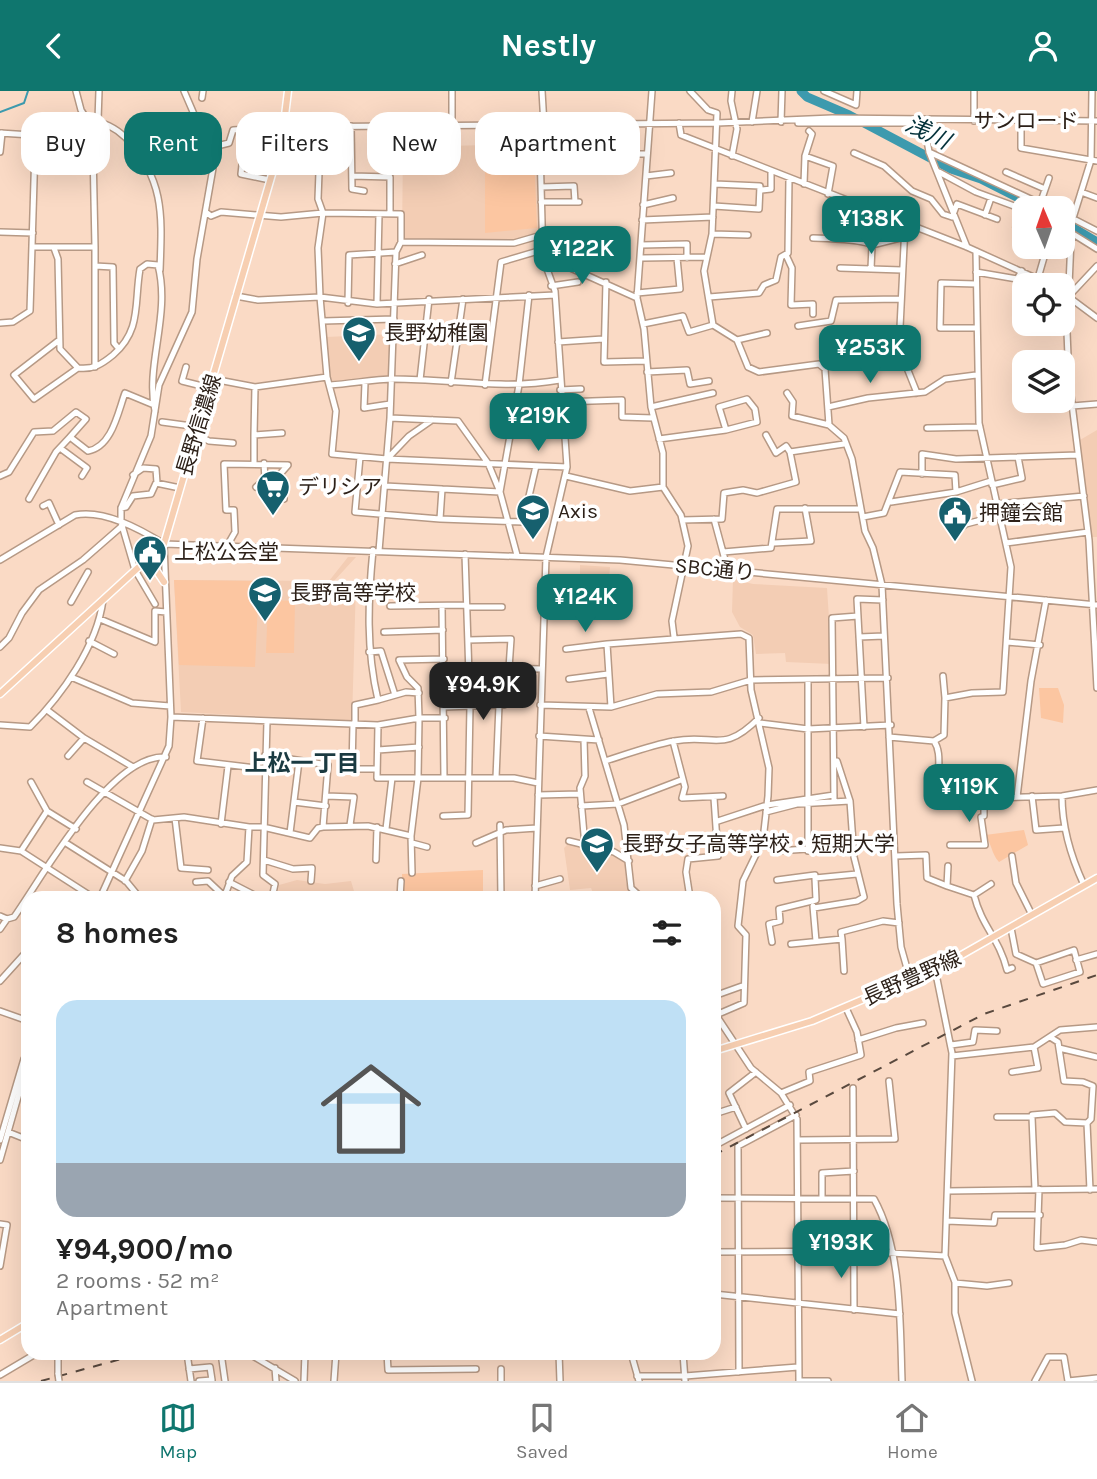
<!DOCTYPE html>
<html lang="en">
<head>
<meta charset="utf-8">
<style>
  :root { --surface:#fff; --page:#f6f6f6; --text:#222; --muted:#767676; --line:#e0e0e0; --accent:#0f766e }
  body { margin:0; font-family:Karla,"Noto Sans JP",sans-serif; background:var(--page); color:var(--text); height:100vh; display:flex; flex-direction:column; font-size:26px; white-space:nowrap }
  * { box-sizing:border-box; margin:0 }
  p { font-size:23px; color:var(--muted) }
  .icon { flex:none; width:38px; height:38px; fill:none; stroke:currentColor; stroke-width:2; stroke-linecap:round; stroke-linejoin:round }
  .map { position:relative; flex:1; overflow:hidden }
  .panel { position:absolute; left:21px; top:800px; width:700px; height:469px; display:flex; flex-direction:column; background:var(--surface); border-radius:21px; box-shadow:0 7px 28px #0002 }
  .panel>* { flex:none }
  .top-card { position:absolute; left:21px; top:21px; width:700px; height:63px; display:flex; gap:14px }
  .needle { width:46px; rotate:358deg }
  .buttons { position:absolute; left:1012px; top:105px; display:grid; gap:14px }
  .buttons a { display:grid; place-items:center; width:63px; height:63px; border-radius:14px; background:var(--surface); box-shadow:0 7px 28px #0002; font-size:35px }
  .price { position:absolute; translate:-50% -60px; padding:0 16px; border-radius:14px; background:var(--accent); color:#fff; font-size:23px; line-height:46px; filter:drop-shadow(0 2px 4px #0008) }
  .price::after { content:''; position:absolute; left:50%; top:42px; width:21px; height:16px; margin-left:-10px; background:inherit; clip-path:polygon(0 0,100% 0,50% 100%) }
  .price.on { background:#222; color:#fff }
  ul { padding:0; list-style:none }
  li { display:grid; align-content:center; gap:14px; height:371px; padding:0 35px }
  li+li { border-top:2px solid var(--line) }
  li span { display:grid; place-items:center; height:217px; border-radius:21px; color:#555 }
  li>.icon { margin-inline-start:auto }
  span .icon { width:126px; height:126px; fill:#fffc; stroke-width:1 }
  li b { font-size:30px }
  h2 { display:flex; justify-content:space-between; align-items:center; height:84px; padding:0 35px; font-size:30px }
  .pill { padding:0 24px; border-radius:21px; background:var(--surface); box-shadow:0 7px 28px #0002; font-size:24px; line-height:63px }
  .pill.on { background:var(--accent); color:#fff }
  header { display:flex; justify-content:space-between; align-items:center; height:91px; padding:0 35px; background:var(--accent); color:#fff; font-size:32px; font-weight:700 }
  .tabs { display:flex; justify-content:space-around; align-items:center; height:98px; border-top:2px solid var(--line); background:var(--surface); font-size:19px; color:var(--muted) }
  .tabs a { display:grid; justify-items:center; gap:4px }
  .tabs .on { color:var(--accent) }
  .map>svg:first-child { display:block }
  .built { fill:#f3cdb4 }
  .green { fill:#fcc6a1 }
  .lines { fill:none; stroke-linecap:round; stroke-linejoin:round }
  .stream { stroke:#3d9aae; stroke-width:2 }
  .river { stroke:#3d9aae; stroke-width:9 }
  .minor-casing { stroke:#b69985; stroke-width:8 }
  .major-casing { stroke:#fff; stroke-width:9 }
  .minor { stroke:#fff; stroke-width:5 }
  .major { stroke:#f7cfb2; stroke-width:6 }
  .rail { stroke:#59493e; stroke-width:2; stroke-dasharray:9 9; stroke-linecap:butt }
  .minor-bridge-casing { stroke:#b69985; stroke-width:8; stroke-linecap:butt }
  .minor-bridge { stroke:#fff; stroke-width:5 }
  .labels { text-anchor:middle; stroke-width:7; stroke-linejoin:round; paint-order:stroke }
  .street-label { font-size:21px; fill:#2d2119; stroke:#fff }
  .poi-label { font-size:21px; fill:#2d2119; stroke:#fff; text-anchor:start }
  .water-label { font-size:23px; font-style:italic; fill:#04313a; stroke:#fff }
  .neighbourhood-label { font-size:23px; font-weight:bold; fill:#1a3a41; stroke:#fff }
</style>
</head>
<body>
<header><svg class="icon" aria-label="back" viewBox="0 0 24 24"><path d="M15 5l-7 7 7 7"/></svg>Nestly<svg class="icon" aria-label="person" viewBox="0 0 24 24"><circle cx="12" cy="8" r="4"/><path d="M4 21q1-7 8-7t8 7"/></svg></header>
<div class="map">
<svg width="1097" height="1290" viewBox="0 0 1097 1290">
  <rect width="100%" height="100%" fill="#fadac5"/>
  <!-- built -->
  <path class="built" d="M537,53L541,141L512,150H405L402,145L403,56Z
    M392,243L389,285L365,291L330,293L326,246Z
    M1097,339V446H1090L1080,349Z
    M348,466H356L334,490L356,492L352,630L181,621L174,489L329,490Z
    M580,474L610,476L609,489L618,490L617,515L580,516Z
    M733,488L753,493L827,497L832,573L786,571L785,562L756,563L753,544L740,536L732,521Z
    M569,752L613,765L625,772L626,792L633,807H595L591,797L570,799L564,757Z
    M297,789L325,793L351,790L356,807H277L279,794Z"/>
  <!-- green -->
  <path class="green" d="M534,60L537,137L485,142V62Z
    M174,489L259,490L255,576L179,574Z
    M268,509L295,510L294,562H266Z
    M1039,597H1058L1064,614L1063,632L1041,627Z
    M1024,739L1028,754L999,771C991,762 992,753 985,744Z
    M483,779V807H402V783Z"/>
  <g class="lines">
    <!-- stream -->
    <path class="stream" d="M0,21L24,12L28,0"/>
    <!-- river -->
    <path class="river" d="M801,0L807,6L849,24L951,78L981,88L1038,117
      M1062,130L1097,151"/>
    <!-- minor casing -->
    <g class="minor-casing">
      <path id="minor" d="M452,0V34
        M652,0L637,207L644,238L651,316L663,362V396L681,424L688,455L672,530L674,546
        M690,0L708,19L717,22L712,143L704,180L713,234L737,249L748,276L759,281L819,273L825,278L829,334L844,347L852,368L865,440L873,457L882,494L897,813L901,856L910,888
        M824,0L856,14L857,0
        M974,0V30
        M202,7L203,0
        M98,29L99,0
        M88,30C102,29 117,38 126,47C165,89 162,125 160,179
        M1021,30V57L1097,70
        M752,31L757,0
        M781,31L782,0
        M679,32L681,44L967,156L1051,194
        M798,32H928
        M924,32L929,61L967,156
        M610,33L607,72L624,70L625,63H647
        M351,35L352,98L364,100
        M809,40L812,43L805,65L833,75L828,103
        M0,42L31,44L35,47V57L30,220L13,231L0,232
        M244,56L241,83L270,89
        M209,57L229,52L233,39L278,36L717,32L832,27L1097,30
        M0,61L2,42
        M929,61L1050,117
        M854,62L884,75L912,100L931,108L943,123L952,126L957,113L997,128
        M732,65L737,38L731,10L732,0
        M319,81L318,108L323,122L318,157L320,206L327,286L336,320L332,363L387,368L567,376
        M939,81L976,101L1022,118
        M1006,81L1045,98
        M352,85L390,86V121
        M646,85L671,82
        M804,93L805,65
        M541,96L574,95L575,111
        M761,99L771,98V80
        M1081,101L1097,107
        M541,111H579
        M1040,113L1049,87
        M643,114L673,107
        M714,115L759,118L760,95L715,93
        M1023,118L1016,136L1024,138
        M207,122L211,125L221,121L281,126L323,122L401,123V151L396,161L390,327L379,460
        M1062,122L1097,140
        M985,124L991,107
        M1073,127L1091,69L1092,0
        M642,129L713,126
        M905,134L899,257L917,302
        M1062,137L1071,148L1067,241L1069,289L1089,449L1097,597
        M1065,138L1097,158
        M0,141L33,142
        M712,143L748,144
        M813,147C826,147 864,149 872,154L871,178
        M401,151L514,152L545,143L572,145
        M641,154L687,153V167
        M872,154L904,146
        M33,156H95L93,59L88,30L81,19L76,0
        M95,156V276
        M54,157L58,168L60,258L78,277C93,279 102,273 113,264C142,239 134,212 140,178L147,173L158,174C171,224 145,274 155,320
        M545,158L555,170L637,207
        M786,164L792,177L791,214L813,213V223
        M642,167L706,166
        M395,173L422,164
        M95,175L113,176L114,252L119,258
        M840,177L902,179
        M976,181L1017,188L1022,180
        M1038,187L1047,156
        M606,191L604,271L646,270
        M976,193L941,192L940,237H977
        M551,195L578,191
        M1062,201L1097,227
        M637,202L680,198L677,167
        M236,205L258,209L320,206L377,213L555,204
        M709,206L759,202L764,194L776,189L781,166L788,162L789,87
        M1068,206L1097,175
        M348,212L349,164L396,161
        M377,213L379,123
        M323,230L394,228
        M643,233L683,225L689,241L713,234
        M798,235L831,230L836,209L900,208
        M737,249L767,242
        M58,250L14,284L34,308L78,277
        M558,251L603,248
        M186,276L182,290L210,297
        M647,281L687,279L690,293L709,290
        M213,288L255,296L327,286
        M420,289L429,208
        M365,292L364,317L390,313
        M451,292L463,208
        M330,294C351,293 373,288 394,288C450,288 504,299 560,289
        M485,294L501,171L545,158
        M560,299L581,298
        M787,302L793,311L792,325L829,334
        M562,311L622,309V326L653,327
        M1072,315L1097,313
        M651,316L713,302
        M828,316L868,307L925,301L945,288L976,284
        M390,327L458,330L488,372L500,401L517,464
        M162,331L199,336
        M927,337L980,336
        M512,340L531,342L530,319L516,317
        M197,344L209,350L233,352
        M254,344L255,296
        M766,344L776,362L786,355L790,361L844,353
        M659,348L726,339L757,331L755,318L747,308L719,316L726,339
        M60,357L87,377L82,385
        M360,366L355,421L440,428L442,398L385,395
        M387,368L409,345L432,329
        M254,372V344L282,342
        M922,383V363L956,368L1078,364
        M133,384L143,377L156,378L157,392
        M0,385L9,381L34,341L53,340L76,321L86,328L70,346L88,360C112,356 118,321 125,302L154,314
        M566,385L630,400L663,396
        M992,394L1022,387L1018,366
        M256,396L265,388L264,372
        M442,398L500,401
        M500,401L519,294L529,204
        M29,408L56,361L70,346
        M891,411L956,401
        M998,413L1084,405
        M43,415L49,412L59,434
        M121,417L126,416L133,405L151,403L156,392L180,397
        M863,426L884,422L900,381L955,384L956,401L991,390
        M440,428L523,431L536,375
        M714,428L728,480
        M682,429L722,428L724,402L743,399L757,402L796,391L790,361
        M956,440L966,433L1000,424
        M774,452L811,450L805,417
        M1006,452L1088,441
        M227,455L235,441L234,419H226L224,373L288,374L281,382L284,408
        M723,461L771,457L777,418H861
        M0,469L75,424C104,418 140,438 164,453L620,469L1097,514
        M71,511L88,481
        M155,513L135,479L121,431V417L151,345L159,294L192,221L197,168L213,77L212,65L184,0
        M390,515L467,514
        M442,515L444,687
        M467,516H502
        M100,528L155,551V520L166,521
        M384,541L443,539
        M859,546L884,545
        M468,549L511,548L509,577
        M89,550L114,563
        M1007,551L1040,554
        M0,556L9,547L22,522L39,499L83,469L122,435
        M566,558L607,553
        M369,561L381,560L395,604
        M444,568L399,569L407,586L418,597L419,627H445
        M445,576L541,578
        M475,576L480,589L500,594L504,614H499
        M943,585L945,607L972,602L1003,601L1011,476L979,332L976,160
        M71,586L132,612L170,615
        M569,588L608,583
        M808,590V760
        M378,609L406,601L419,602
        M540,614L611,616L657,603L711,601L751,589L888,587
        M445,616L499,614L496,687
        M611,616L607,553L741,543L749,547L751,599L769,677L768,705L763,749L743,790L738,835L746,844L744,912L716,924L751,977L781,1002L797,1028L799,1290
        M589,617L624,734L631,797L642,807
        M47,619L84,647L133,676
        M171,626L378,634L419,627L418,687L411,745L368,735L323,736L318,737L310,747L263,736H249L247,771L232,785L224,807
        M203,627L197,670L265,678
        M267,630L263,784L275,793L272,807
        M760,632L808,638L891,634
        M353,633L352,678H377
        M355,633V614L378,609C366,558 368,510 373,459
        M0,634L30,636C62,604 97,555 103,509
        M378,634L377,687H514L538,692
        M864,636L857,508L883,509
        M539,645L599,649
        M889,646L934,650L944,644L945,607
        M584,648L585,685L580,697L585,755
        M673,650L685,696L682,707L723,705
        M934,650C945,666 932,690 945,703L989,707L1062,705L1097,699
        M378,659L419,656
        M265,664L328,674L323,736
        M68,665L84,647
        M605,670C628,663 651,654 674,650C715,642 722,664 759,627
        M837,670L850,710
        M31,691L47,720L76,738
        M87,691L153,729L184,726L249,736
        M538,704L580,703
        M326,705L354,706L350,734
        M1032,705L1036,739L1064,737
        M1062,705C1062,737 1071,766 1084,794
        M1017,706L1031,590L1046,509
        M834,710L832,527L858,525
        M294,711L326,715
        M581,715L618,713L681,689
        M766,721L797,713L850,710L854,766L864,806L857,810L814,817
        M443,725L468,724L470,615L465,463
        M175,727L181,777L208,779
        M718,730L767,714L834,704
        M221,733L228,675
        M500,734L501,807
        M386,738L392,687
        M290,742L299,670
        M411,745L412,782
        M569,750L614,761L629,770
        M66,752L126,790L140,807
        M412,752L427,756
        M476,752L506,739L537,737
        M950,754H985L981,726L984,725V707
        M0,757L21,760L94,807
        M21,760L47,720
        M777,760L853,755
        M896,765L926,764L927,787L947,795L948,775
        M1012,765L1016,792L1032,824
        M264,769L293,778L312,777L311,790
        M376,769L377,736
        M777,789L815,784V787
        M125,790L142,760L152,728
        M196,791L208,790L224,805
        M229,791L260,807
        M535,795L560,788
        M947,795L974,804L991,793
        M974,804C982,836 999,847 1007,879L1012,877
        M100,807L169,655L171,626L164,453
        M400,807L401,790
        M535,807L546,466L567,376L555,200L543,167L540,59L544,34L542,0
        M690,807L686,781L688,768L718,765L714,707
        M813,815L816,850
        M0,825L7,828L14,826C43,785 111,662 166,666
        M1011,837L1016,863L1036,872L1074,859L1080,881L1043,893L1036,872
        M0,838L7,828
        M842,848L844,880
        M772,851L769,833L780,830L779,818L816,809L815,787L857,783
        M791,853L842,848L841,841L883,830L899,832
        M1076,869L1097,863
        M935,878L952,962L945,1165L955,1191V1222L972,1290
        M0,890L28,859
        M714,905L742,895
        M0,920L28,930
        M1050,946L1058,951L1064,990L1083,991L1093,995L1091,1028L1087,1032
        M858,949L896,937L923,932
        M951,954L973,951L975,939L997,940
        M1059,957L1097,966
        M952,965L1034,956
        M1012,981L1038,977L1034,956L1060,939L1097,936
        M853,997L854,1219
        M781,1002L810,990L809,981L861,964L857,941L846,917
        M714,1023L736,1016
        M997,1026H1032L1035,1098
        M1032,1026V1024L1055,1022L1065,1031L1087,1032L1090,1099
        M746,1038L729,1002L756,981
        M8,1041L28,1049
        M0,1049L24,968L28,962
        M798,1049L895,1048L889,990
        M714,1055L790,1014
        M0,1069L28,971
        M1039,1098L1037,1157L1065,1154L1081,1149L1097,1151
        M948,1100L1097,1098
        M714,1107L874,1108C902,1158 900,1233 902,1290
        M822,1107V1082L854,1080
        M947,1130L994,1132L995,1124H1040
        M0,1133L7,1134L0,1175
        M714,1161L854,1160L945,1165
        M955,1192L987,1195L1009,1192
        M714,1203L900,1223
        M58,1262V1283
        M187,1262L191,1290
        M221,1262L225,1290
        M248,1262L295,1290
        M387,1262L388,1279L476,1278
        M559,1262L560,1290
        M631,1262L639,1290
        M683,1262L685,1290
        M165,1263L169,1262
        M305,1264L336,1265
        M275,1277L276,1290
        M189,1278L210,1276L212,1289L199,1290
        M501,1278V1290
        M739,1281L738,1055L796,1024
        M0,1284L37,1262
        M637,1285H685L798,1276
        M304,1290L305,1262
        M334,1290L336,1262
        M802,1290H828
        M1035,1290L1048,1266H1064L1068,1290L1097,1287"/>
    </g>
    <!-- major casing -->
    <g class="major-casing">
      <path id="major" d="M140,475L154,476L164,491
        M0,603L164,453L282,49L288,0
        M714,960L812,930L944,874L1097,787
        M0,1249L28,1232"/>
    </g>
    <!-- minor -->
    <use href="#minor" class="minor"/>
    <!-- major -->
    <use href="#major" class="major"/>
    <!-- rail -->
    <path class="rail" d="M714,1064L984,923L1097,884
      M41,1290L143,1262"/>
    <!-- minor-bridge casing -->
    <g class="minor-bridge-casing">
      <path id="minor-bridge" d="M58,1283L59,1290"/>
    </g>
    <!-- minor-bridge -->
    <use href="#minor-bridge" class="minor-bridge"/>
  </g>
  <!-- icons -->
  <defs>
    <g id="school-pin" transform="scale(1.75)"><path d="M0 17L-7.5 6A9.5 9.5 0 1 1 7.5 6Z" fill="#16606e" stroke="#fff"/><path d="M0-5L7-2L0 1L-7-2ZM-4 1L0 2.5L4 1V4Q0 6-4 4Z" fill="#fff"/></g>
    <g id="supermarket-pin" transform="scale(1.75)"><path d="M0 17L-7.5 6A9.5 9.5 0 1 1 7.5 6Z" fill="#16606e" stroke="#fff"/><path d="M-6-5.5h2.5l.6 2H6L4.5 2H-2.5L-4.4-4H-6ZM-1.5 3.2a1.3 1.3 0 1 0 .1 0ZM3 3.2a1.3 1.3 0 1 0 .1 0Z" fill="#fff"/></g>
    <g id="civic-pin" transform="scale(1.75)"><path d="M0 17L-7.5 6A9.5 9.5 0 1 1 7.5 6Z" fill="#16606e" stroke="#fff"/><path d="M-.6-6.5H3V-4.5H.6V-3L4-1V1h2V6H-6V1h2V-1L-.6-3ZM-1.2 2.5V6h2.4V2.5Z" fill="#fff"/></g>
  </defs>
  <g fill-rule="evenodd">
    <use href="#school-pin" x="359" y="242"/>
    <use href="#supermarket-pin" x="273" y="396"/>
    <use href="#school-pin" x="533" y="420"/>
    <use href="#civic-pin" x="955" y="422"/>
    <use href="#civic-pin" x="150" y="461"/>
    <use href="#school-pin" x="265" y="502"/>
    <use href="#school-pin" x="597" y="753"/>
  </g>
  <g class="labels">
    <!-- street labels -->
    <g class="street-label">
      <text x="1026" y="37">サンロード</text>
      <text transform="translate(199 334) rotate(-73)" y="7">長野信濃線</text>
      <text transform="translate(715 478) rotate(6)" y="7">SBC通り</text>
      <text transform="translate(912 887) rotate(-24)" y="7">長野豊野線</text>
    </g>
    <!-- poi labels -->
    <g class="poi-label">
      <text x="384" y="249">長野幼稚園</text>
      <text x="298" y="403">デリシア</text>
      <text x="558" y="427">Axis</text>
      <text x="979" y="429">押鐘会館</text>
      <text x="174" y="468">上松公会堂</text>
      <text x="290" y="509">長野高等学校</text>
      <text x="622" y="760">長野女子高等学校・短期大学</text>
    </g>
    <!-- water labels -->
    <g class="water-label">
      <text transform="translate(928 41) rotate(26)" y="8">浅川</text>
    </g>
    <!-- neighbourhood labels -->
    <g class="neighbourhood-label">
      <text x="302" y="680">上松一丁目</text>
    </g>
  </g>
</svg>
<div class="buttons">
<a><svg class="needle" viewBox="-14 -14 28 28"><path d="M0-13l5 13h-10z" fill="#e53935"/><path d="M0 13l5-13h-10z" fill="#767676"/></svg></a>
<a><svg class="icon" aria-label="locate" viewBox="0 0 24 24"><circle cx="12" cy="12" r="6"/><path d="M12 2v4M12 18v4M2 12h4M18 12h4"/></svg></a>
<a><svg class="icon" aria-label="layers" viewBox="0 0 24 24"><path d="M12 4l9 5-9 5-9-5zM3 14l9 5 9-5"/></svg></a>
</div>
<b class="price" style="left:871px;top:165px">¥138K</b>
<b class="price" style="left:582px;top:195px">¥122K</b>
<b class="price" style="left:870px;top:294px">¥253K</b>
<b class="price" style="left:538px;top:362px">¥219K</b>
<b class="price" style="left:585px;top:543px">¥124K</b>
<b class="price on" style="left:483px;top:631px">¥94.9K</b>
<b class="price" style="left:969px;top:733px">¥119K</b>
<b class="price" style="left:841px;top:1189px">¥193K</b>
<div class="top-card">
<a class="pill">Buy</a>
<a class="pill on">Rent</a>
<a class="pill">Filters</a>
<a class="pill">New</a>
<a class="pill">Apartment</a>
</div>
<section class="panel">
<h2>8 homes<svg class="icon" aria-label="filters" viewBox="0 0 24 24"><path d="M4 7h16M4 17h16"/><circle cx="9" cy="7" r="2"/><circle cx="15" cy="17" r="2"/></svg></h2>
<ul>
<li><span style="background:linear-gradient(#bfe0f5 75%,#9aa5b1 0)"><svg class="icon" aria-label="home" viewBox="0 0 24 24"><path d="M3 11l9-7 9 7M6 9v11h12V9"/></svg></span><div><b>¥94,900/mo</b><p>2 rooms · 52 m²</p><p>Apartment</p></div></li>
</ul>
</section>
</div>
<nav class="tabs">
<a class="on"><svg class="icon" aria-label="map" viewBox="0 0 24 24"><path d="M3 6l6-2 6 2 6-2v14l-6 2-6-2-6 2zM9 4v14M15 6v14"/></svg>Map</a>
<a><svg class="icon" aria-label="saved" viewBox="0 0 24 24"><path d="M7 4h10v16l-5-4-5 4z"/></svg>Saved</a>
<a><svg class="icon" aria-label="home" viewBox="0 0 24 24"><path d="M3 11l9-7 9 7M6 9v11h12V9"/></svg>Home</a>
</nav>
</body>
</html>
